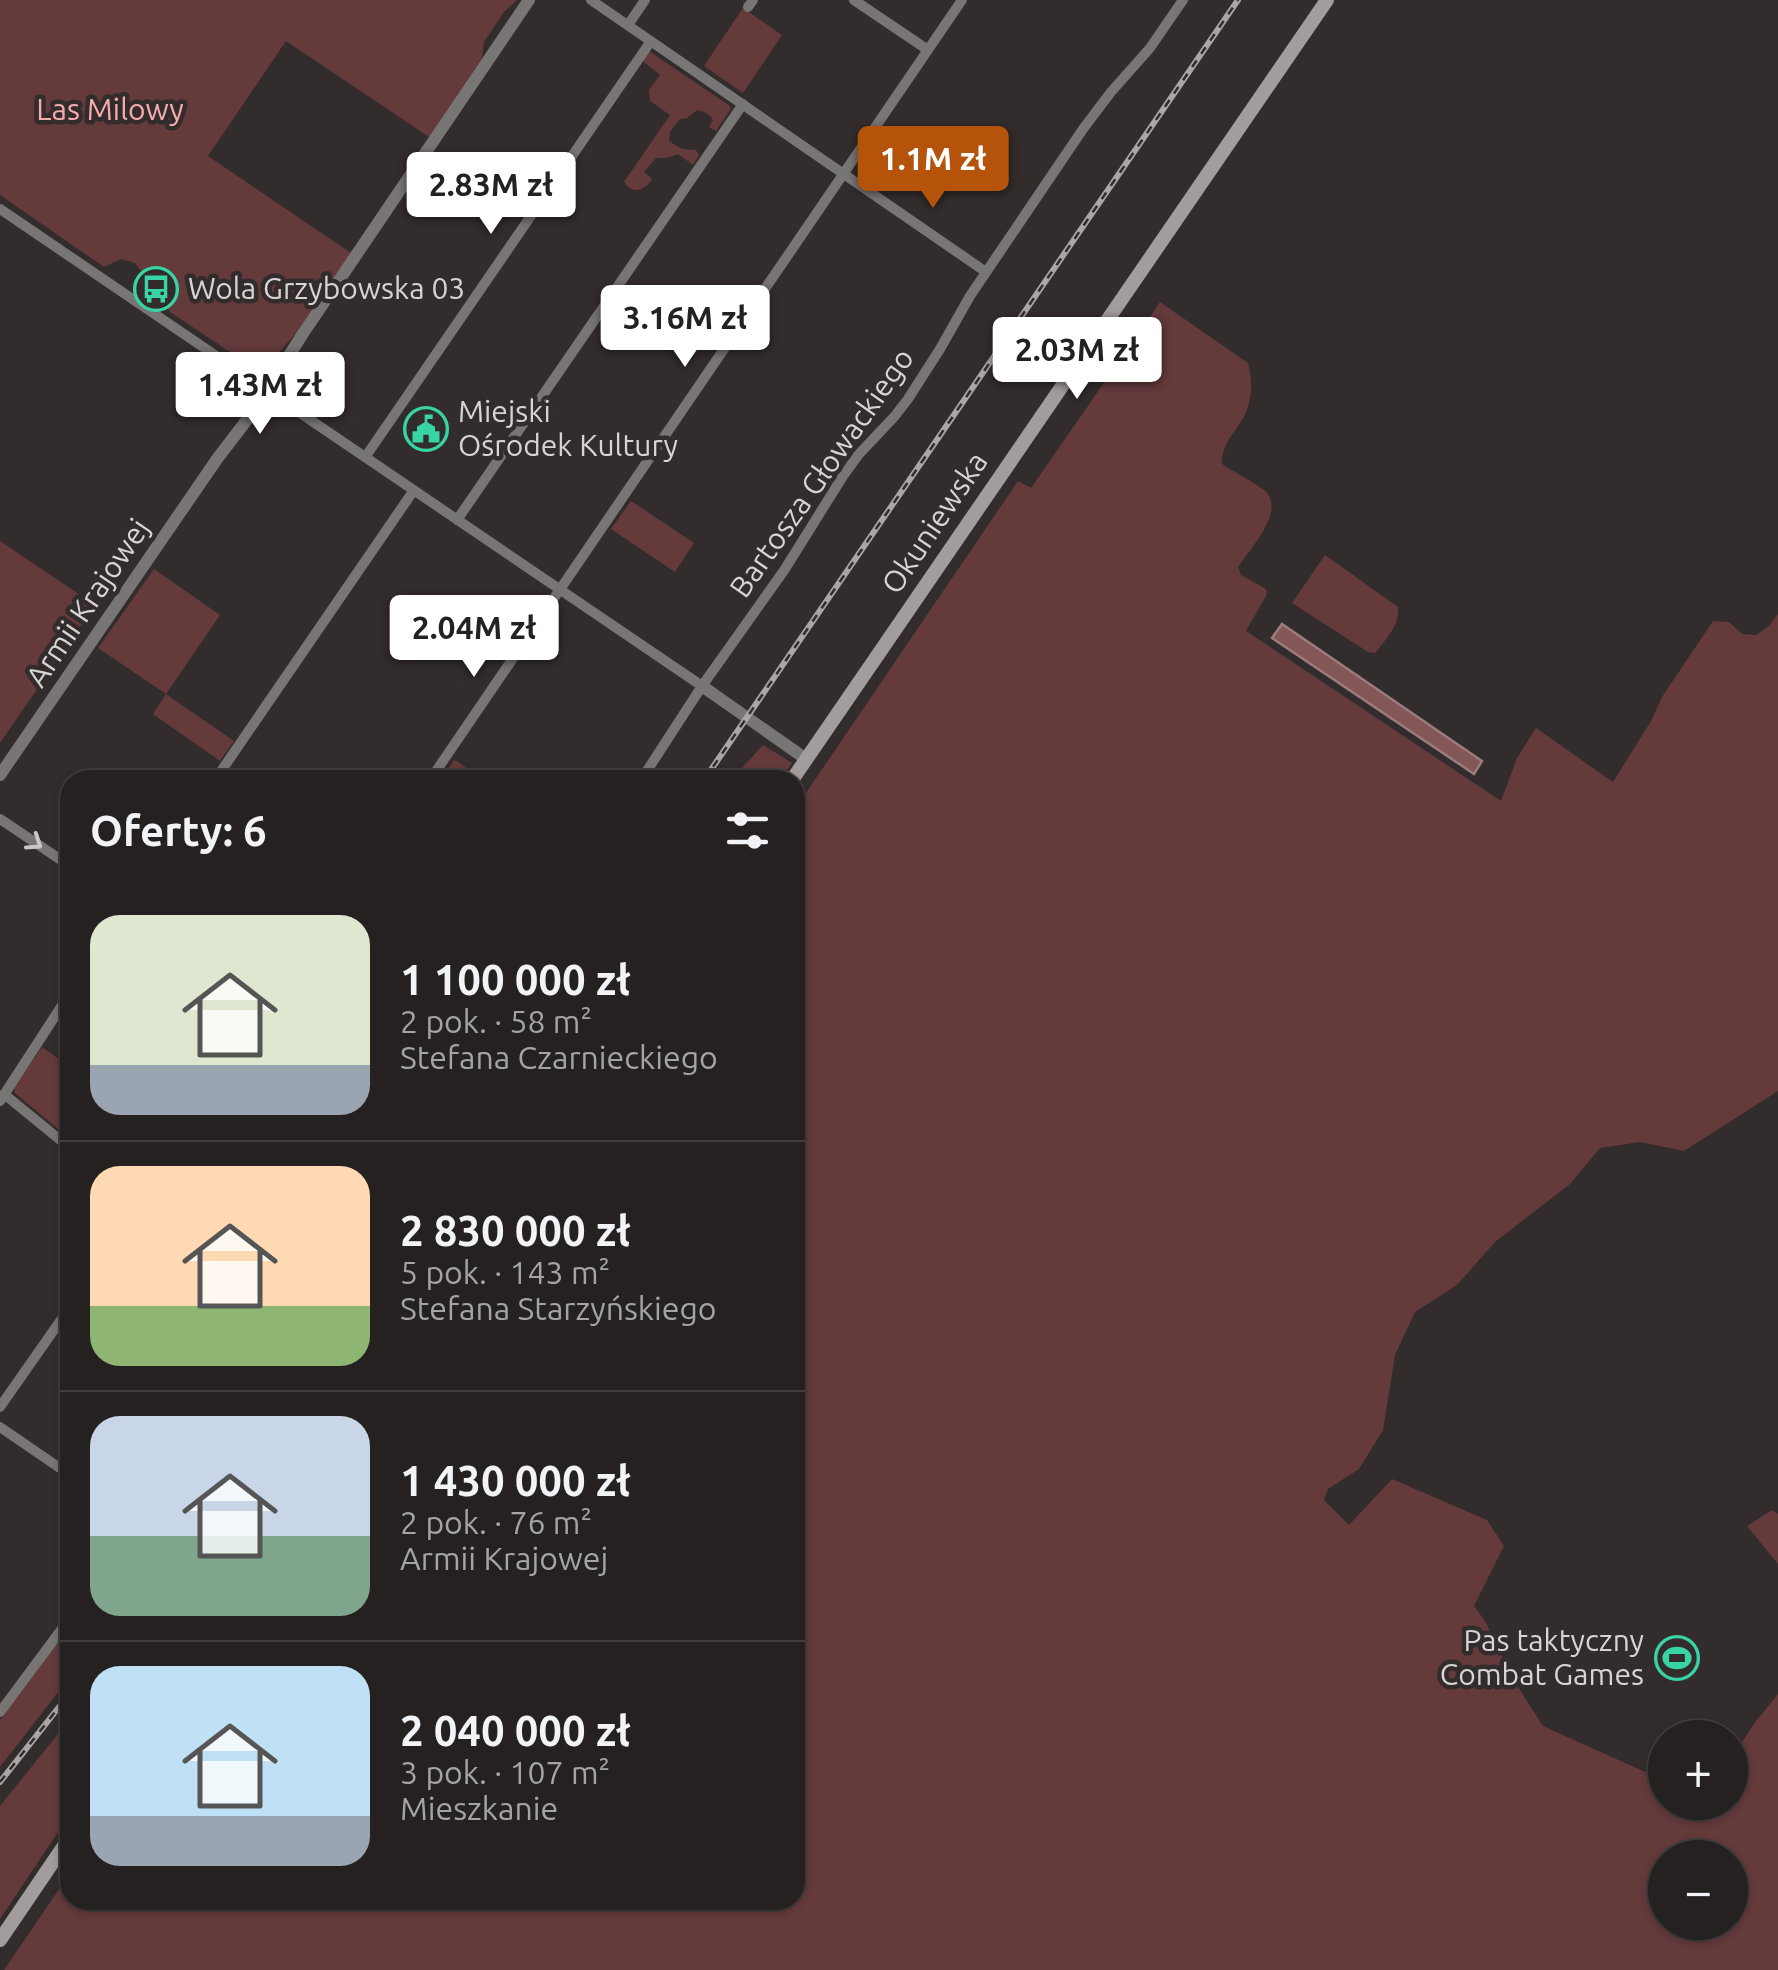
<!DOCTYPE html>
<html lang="pl">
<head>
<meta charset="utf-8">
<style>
  :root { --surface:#262121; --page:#322e2e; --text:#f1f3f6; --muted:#a4a3a5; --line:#423e3f; --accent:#b45309 }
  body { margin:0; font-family:Ubuntu,sans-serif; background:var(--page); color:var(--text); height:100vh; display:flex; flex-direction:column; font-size:38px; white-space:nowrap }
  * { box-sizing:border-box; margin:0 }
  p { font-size:32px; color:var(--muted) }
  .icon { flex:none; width:55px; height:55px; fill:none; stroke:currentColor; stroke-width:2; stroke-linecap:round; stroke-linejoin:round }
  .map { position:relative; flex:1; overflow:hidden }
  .sheet { position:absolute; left:60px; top:770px; width:745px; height:1140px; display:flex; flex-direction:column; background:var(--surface); border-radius:30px; box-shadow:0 2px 8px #0004,0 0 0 2px var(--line) }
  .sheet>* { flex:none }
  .fabs { position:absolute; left:1648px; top:1720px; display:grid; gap:20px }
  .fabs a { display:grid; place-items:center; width:100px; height:100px; border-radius:50%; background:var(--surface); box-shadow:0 2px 8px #0004,0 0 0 2px var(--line); font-size:50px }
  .price { position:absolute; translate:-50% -85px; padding:0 22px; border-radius:10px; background:#fff; color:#222; font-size:32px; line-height:65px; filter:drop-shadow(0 2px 5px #0008) }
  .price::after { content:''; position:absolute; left:50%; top:60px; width:30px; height:22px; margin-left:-15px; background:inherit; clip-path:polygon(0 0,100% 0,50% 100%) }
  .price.active { background:var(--accent); color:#fff }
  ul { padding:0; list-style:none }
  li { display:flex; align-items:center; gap:30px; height:250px; padding:0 30px }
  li+li { border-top:2px solid var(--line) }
  li span { display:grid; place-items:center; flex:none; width:280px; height:200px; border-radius:30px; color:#555 }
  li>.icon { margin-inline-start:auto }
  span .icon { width:120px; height:120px; fill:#fffc; stroke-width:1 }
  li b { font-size:42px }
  h2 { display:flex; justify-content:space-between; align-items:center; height:120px; padding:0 30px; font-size:42px }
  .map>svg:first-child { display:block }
  .green { fill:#643a3b; fill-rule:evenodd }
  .water { fill:#835657; stroke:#9c7c7c; stroke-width:2.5 }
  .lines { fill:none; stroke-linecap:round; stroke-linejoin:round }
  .minor { stroke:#787575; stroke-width:10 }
  .tertiary { stroke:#787575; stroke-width:12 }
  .secondary { stroke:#a29d9c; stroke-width:14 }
  .rail-casing { stroke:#aba6a6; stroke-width:6 }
  .rail { stroke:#332c2c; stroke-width:2.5; stroke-dasharray:8; stroke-linecap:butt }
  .oneway { stroke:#cac6c6 }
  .labels { text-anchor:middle; stroke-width:9; stroke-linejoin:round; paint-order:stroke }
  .park-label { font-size:30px; fill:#f7abac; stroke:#332c2c }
  .poi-label { font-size:30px; fill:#d8d4d4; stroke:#332c2c; text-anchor:start }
  .street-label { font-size:30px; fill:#d8d4d4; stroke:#332c2c }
</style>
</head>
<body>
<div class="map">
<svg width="1778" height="1970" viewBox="0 0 1778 1970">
  <rect width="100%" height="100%" fill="#332c2c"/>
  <!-- green -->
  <path class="green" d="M0,0H517L504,12L484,42L482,58L429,137L286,41L208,156L351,253L296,333L270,363L254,368L170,312L149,277L146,278L135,263L121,259L104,267L0,195Z
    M743,8L782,35L743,93L704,66Z
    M649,51L730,106V110L716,131L709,127L713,120C710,114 703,111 697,110L687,118L680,119L670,132L669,141L682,149L696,150L699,155L693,165L678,154L667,158H656L644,172L652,179C645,191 633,195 624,182L670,115L650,101L649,90L660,75L644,62L643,59Z
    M1160,302L1248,363C1252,379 1253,396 1246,412C1238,431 1221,442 1222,464C1235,473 1251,480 1264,490C1287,509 1251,548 1238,567L1241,575L1266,589L1267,594L1246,631L1501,801L1517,758L1536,728L1613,782L1651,721L1662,697L1713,621L1729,622L1742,634L1756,635L1769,626L1778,614V1091L1684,1151L1640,1142L1600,1148L1570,1184L1495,1242L1457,1285L1415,1312L1395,1355L1383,1430L1359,1469L1328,1489L1324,1500L1349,1525L1392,1479L1487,1520L1504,1546L1474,1606L1485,1621L1514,1681L1543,1726L1643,1771L1665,1777V1802H1730V1761L1753,1725L1778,1694V1970H4L70,1873V1900H795V809L1018,481L1031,488ZM1665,1858H1730V1922H1665Z
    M631,501L694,543L675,572L611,529Z
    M0,541L95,605L0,743Z
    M1325,555L1398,607C1400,625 1386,639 1375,653L1368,652L1292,603Z
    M154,569L220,615L166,694L234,741L220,761L153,714L166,694L98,648Z
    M763,745L792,763L780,780H731Z
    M454,760L458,762L484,780H441Z
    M42,1047L62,1061L70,1049V1139L15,1093L14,1088Z
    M1772,1510L1778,1514V1564L1747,1526Z
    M70,1625V1677L0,1767V1720Z
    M70,1719V1814L0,1919V1806Z"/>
  <!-- water -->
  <path class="water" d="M1282,624L1482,761L1474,774L1272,638Z"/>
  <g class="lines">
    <!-- minor -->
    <path class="minor" d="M591,0L986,272
      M854,0L928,50
      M748,7L753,0
      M628,25L645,0
      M0,209L702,686
      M366,456L651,41
      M457,520L743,104
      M215,780L414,490
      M430,780L962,0
      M641,780L702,686L785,569L843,476L859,454L894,417L908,399L940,349L970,296L1083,129L1111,92L1150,48L1183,0
      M0,819L70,866
      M4,1094L70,1148
      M0,1101L70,993
      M0,1407L70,1307
      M0,1427L70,1475
      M0,1712L70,1618"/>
    <!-- tertiary -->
    <path class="tertiary" d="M702,686L806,759
      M0,775L217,459L256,408L302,335L529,0"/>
    <!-- secondary -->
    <path class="secondary" d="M792,780L1327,0
      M0,1940L70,1837"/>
    <!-- rail casing -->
    <g class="rail-casing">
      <path id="rail" d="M704,780L1238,0
        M0,1782L70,1693"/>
    </g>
    <!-- rail -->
    <use href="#rail" class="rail"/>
  </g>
  <!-- one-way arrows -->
  <defs><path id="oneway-chevron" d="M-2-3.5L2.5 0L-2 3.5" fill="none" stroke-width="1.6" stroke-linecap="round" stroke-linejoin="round" transform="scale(2.5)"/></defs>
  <use class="oneway" href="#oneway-chevron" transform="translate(35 843) rotate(34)"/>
  <!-- icons -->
  <defs>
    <g id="bus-ring" transform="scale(2.25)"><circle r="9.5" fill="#332c2c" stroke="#38d4a6" stroke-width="1.5"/><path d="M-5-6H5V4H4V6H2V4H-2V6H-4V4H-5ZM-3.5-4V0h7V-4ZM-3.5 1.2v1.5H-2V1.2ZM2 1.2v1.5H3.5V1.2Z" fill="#38d4a6"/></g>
    <g id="civic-ring" transform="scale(2.25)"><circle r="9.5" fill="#332c2c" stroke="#38d4a6" stroke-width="1.5"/><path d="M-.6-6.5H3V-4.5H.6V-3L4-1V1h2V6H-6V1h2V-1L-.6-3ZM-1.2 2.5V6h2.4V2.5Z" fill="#38d4a6"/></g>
    <g id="stadium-ring" transform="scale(2.25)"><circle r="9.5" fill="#332c2c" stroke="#38d4a6" stroke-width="1.5"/><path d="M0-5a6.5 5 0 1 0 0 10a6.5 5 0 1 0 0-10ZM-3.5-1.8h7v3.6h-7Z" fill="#38d4a6"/></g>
  </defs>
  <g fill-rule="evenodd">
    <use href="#bus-ring" x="156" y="289"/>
    <use href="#civic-ring" x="426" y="429"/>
    <use href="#stadium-ring" x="1677" y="1658"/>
  </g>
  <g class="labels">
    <!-- park labels -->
    <g class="park-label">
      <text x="110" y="120">Las Milowy</text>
    </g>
    <!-- poi labels -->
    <g class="poi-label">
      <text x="188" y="299">Wola Grzybowska 03</text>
      <text x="458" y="422">Miejski<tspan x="458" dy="34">Ośrodek Kultury</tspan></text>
      <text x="1644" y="1651" text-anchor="end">Pas taktyczny<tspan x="1644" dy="34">Combat Games</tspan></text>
    </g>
    <!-- street labels -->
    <g class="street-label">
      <text transform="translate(822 473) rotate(-55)" y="10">Bartosza Głowackiego</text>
      <text transform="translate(935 523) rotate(-56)" y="10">Okuniewska</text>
      <text transform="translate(88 603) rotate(-56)" y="10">Armii Krajowej</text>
    </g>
  </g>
</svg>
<div class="fabs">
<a>+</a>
<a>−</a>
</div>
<b class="price active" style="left:933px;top:211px">1.1M zł</b>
<b class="price" style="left:491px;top:237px">2.83M zł</b>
<b class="price" style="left:685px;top:370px">3.16M zł</b>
<b class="price" style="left:1077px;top:402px">2.03M zł</b>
<b class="price" style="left:260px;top:437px">1.43M zł</b>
<b class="price" style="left:474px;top:680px">2.04M zł</b>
<section class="sheet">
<h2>Oferty: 6<svg class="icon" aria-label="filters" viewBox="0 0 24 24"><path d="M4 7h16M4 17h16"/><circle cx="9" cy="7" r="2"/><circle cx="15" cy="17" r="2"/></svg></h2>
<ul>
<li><span style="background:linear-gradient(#dfe7d0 75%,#9aa5b1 0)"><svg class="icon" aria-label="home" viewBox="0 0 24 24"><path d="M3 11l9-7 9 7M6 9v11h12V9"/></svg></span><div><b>1 100 000 zł</b><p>2 pok. · 58 m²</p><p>Stefana Czarnieckiego</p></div></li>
<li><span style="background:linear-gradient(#ffd9b3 70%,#8fb573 0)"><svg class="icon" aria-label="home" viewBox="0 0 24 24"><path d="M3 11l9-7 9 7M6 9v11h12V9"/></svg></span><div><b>2 830 000 zł</b><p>5 pok. · 143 m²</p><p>Stefana Starzyńskiego</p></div></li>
<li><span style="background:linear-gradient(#c9d6e8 60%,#7fa58c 0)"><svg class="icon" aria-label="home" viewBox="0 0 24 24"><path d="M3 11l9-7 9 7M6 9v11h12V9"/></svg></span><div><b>1 430 000 zł</b><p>2 pok. · 76 m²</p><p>Armii Krajowej</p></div></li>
<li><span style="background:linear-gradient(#bfe0f5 75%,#9aa5b1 0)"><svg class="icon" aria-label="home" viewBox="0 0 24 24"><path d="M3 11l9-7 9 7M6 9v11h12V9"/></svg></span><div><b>2 040 000 zł</b><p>3 pok. · 107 m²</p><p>Mieszkanie</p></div></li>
</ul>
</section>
</div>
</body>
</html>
